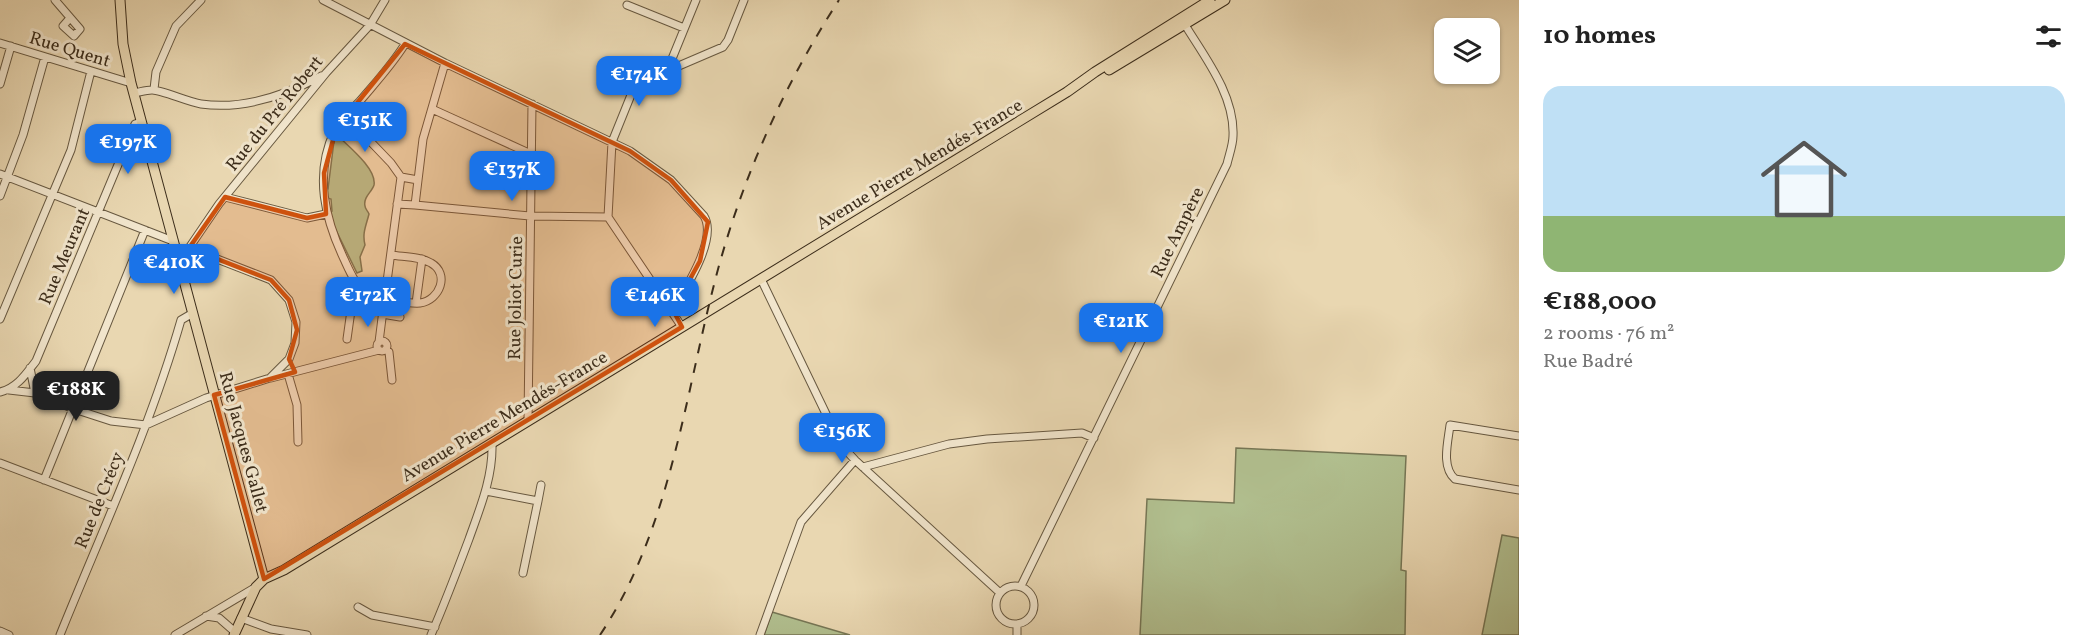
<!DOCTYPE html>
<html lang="en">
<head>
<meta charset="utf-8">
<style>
  :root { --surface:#fff; --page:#f6f6f6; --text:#222; --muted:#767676; --accent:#1a73e8 }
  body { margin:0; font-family:Vollkorn,serif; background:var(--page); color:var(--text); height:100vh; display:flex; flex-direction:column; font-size:22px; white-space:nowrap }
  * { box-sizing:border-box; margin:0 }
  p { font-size:20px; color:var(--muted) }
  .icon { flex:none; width:33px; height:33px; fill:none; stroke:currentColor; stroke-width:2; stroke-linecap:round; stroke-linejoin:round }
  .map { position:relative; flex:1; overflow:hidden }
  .side { display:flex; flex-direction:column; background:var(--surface); width:570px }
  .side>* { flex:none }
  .controls { position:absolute; left:1434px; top:18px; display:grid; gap:12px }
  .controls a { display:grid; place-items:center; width:66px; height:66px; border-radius:12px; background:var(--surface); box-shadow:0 2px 4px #0004; font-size:30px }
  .price { position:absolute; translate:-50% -51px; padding:0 14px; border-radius:12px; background:var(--accent); color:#fff; font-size:20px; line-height:39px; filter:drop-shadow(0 2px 3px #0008) }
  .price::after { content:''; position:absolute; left:50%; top:36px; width:18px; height:14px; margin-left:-9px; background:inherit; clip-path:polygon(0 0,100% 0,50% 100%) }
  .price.current { background:#222; color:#fff }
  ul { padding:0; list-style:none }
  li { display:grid; align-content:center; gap:12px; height:318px; padding:0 24px }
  li span { display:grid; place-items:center; height:186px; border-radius:18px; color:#555 }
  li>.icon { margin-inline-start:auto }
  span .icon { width:108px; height:108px; fill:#fffc; stroke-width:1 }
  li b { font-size:26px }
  h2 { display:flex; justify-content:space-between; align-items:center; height:72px; padding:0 24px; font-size:26px }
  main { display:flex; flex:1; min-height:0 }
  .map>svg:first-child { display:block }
  .green { fill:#b1bf8f; stroke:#767655; stroke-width:1.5 }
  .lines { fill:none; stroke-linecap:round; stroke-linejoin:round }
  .minor-casing { stroke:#675840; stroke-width:9 }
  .major-casing { stroke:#3c2d1b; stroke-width:11 }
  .minor { stroke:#f1e5cc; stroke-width:7 }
  .major { stroke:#e9d7b1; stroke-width:9 }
  .rail { stroke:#3c2d1b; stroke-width:2; stroke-dasharray:10 10; stroke-linecap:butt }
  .marked { fill:#ce520e; fill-opacity:0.2; stroke:#ce520e; stroke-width:4.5; stroke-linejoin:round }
  .labels { text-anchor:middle; stroke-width:6; stroke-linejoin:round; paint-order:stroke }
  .street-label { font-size:18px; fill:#3c2d1b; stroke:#f1e5cc }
</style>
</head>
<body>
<main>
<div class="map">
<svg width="1519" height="635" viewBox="0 0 1519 635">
  <rect width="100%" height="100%" fill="#e9d7b1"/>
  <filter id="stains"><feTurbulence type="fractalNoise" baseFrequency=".00333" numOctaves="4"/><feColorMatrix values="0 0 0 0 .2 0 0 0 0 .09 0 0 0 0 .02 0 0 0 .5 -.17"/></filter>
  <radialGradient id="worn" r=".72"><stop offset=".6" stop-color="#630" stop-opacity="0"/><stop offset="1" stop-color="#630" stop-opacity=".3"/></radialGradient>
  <!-- green -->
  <path class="green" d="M338,136C348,146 377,169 374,185C372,192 363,197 365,206C365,209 368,211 369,214C366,226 362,233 365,245L360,257L362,271L357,273L331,220L329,213L332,211L331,199L327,198L326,191L328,189L334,141Z
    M1236,448L1406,456L1401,570L1406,571L1405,635H1140L1147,499L1234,503Z
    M1502,535L1519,538V635H1482Z
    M772,612L850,635H764Z"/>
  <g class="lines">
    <!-- minor casing -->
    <g class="minor-casing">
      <path id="minor" d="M55,0L80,29L74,36L63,26L70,18
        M323,0L445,63L630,151L671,180L704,216C718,239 685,289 673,310
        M696,0L667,71L723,47L728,40L744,0
        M627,5L684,28
        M0,43L131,83
        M667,71L644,81L633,90L612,142L608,217L682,327
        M0,84L11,46
        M154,89L156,72L176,26L201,0
        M134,93C140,92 146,90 152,90C162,90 188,102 201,104C243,110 284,96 321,76
        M432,109L531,154
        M346,116L391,163L401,177
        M0,174L173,241
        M0,196L23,135L45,57
        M225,197L307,218L326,214
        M397,204L415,205L423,139L445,63
        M415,205L530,216L608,217
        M189,248L219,204L326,73L370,25L385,0
        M391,255C403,257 420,256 431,263C450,274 440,300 420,303C410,304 376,298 367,293C355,285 350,272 344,259C325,219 314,175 334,132C340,120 351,110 360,101C376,82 392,65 405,44
        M761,279L841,445L855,460L999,592
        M416,303L422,259
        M384,304L401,177L418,180
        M382,314L400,317
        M0,319L71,150L91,71
        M347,339L355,282
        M377 346a5 5 0 1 1 10 0a5 5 0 1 1-10 0Z
        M379,342L383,310
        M386,349L389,352L392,380
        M30,368L35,393
        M288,374L297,405L298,442
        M271,378L379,350
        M9,390L35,393L74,409L111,421L146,425L206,398L270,378L289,359L295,343L296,322L289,300L271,280L189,248L177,253
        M0,392C17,388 26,374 36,361L135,124L141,122
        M528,421L532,104
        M1519,436L1450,425C1448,442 1441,467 1455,479L1519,490
        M0,463L113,506
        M863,467L949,444L987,439L1082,433L1094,438
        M44,480L145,230
        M486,491L538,501L523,573
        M538,501L541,485
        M996 605a19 19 0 1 1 38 0a19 19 0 1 1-38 0Z
        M1021,586L1227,164C1229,155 1233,145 1233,136C1235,94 1203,55 1182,20
        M358,607L372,615L435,627
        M206,616L219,618L235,632
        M241,618L271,629L307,635
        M1017,624V635
        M0,631L9,635
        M60,635C102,531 150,428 181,320L193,313
        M175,635L256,587
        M431,635C445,603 457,571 469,539C480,508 493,477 492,444
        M760,635L801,522L855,460"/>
    </g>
    <!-- major casing -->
    <g class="major-casing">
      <path id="major" d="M120,0L123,44L131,83L264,579
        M1109,70L1225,0
        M234,635L256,587L264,579L284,570L1067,92L1095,72L1210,0"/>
    </g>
    <!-- minor -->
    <use href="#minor" class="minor"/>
    <!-- major -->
    <use href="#major" class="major"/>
    <!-- rail -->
    <path class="rail" d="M600,635C671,529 685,394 717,273C743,176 784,85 839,0"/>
  </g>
  <!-- marked area -->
  <path class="marked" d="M405,44L630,151L671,180L708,222L700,261L673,310L682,327L264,579L214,395L295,372L289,359L297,330L289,300L271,280L189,248L225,197L307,218L326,214L324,173L336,129Z"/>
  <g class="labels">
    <!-- street labels -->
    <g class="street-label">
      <text transform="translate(70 49) rotate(17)" y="6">Rue Quent</text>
      <text transform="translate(274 113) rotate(-51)" y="6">Rue du Pré Robert</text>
      <text transform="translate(919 164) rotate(-31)" y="6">Avenue Pierre Mendés-France</text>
      <text transform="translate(1177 232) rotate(-64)" y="6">Rue Ampère</text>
      <text transform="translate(64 256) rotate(-67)" y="6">Rue Meurant</text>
      <text transform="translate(515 298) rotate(-89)" y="6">Rue Joliot Curie</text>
      <text transform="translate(504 416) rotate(-31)" y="6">Avenue Pierre Mendés-France</text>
      <text transform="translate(244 442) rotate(75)" y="6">Rue Jacques Gallet</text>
      <text transform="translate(99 500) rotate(-68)" y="6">Rue de Crécy</text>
    </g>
  </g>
  <rect width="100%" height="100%" filter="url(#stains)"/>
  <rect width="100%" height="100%" fill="url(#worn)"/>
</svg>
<div class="controls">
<a><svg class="icon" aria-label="layers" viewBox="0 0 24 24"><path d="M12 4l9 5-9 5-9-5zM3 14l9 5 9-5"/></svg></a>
</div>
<b class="price" style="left:639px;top:107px">€174K</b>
<b class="price" style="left:365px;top:153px">€151K</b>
<b class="price" style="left:128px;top:175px">€197K</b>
<b class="price" style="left:512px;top:202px">€137K</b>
<b class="price" style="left:174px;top:295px">€410K</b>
<b class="price" style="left:368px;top:328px">€172K</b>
<b class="price" style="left:655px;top:328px">€146K</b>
<b class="price" style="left:1121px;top:354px">€121K</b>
<b class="price current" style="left:76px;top:422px">€188K</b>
<b class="price" style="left:842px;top:464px">€156K</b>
</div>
<section class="side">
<h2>10 homes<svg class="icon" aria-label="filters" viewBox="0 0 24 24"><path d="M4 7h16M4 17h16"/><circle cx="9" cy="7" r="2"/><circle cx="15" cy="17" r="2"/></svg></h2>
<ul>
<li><span style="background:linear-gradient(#bfe0f5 70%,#8fb573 0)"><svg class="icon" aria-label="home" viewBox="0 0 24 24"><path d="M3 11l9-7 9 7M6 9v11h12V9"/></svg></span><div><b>€188,000</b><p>2 rooms · 76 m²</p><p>Rue Badré</p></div></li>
</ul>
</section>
</main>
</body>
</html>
